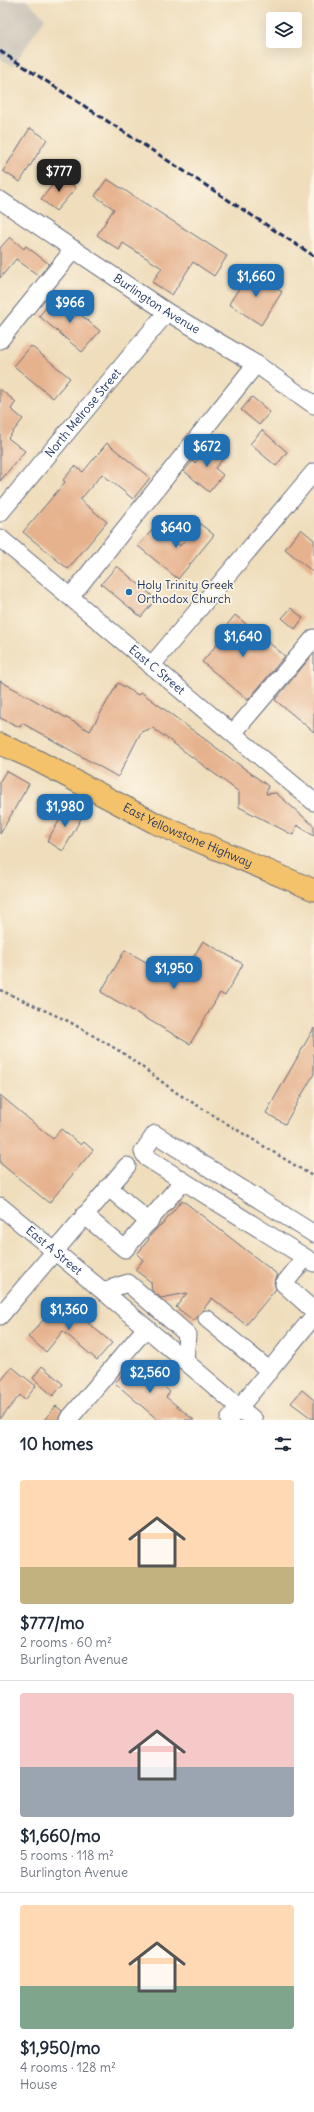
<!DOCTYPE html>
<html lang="en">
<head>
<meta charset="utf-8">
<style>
  :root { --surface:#fff; --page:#f6f6f7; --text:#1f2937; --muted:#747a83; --line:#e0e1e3; --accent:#1f6fb2 }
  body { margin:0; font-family:Delius,sans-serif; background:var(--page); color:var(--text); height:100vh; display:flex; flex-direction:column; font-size:15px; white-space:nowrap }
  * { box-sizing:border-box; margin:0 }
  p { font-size:13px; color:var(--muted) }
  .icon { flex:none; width:22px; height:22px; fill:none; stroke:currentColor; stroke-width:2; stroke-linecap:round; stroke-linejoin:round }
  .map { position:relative; height:1420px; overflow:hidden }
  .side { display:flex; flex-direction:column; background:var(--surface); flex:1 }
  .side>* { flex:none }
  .buttons { position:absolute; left:266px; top:12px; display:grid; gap:8px }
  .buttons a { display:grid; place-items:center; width:36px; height:36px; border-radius:4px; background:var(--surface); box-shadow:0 4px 16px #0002; font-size:20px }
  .price { position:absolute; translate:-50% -34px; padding:0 9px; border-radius:8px; background:var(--accent); color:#fff; font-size:13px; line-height:26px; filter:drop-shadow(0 1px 2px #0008) }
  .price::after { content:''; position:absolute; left:50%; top:24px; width:12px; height:9px; margin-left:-6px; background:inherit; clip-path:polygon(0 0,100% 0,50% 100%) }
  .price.active { background:#222; color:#fff }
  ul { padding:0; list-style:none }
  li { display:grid; align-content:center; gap:8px; height:212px; padding:0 20px }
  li+li { border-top:1px solid var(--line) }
  li span { display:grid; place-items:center; height:124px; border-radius:4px; color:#555 }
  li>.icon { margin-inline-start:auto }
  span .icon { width:72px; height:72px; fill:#fffc; stroke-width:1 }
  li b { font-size:17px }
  h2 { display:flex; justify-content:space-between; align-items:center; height:48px; padding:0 20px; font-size:17px }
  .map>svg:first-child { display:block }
  .industrial { fill:#c9c3b8 }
  .building { fill:#e6b28e }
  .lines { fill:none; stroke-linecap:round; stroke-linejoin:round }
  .minor-casing { stroke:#656c7f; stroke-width:19 }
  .major-casing { stroke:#656c7f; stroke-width:23 }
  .path { stroke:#656c7f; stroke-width:2.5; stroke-dasharray:3 3; stroke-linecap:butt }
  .minor { stroke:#fff; stroke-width:17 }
  .major { stroke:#f4c26a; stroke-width:21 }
  .rail { stroke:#1b2f5e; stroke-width:3; stroke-dasharray:6 3; stroke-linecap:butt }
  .poi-dot { fill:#1f6fb2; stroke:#fcf5e5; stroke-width:1.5 }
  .labels { text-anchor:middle; stroke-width:3.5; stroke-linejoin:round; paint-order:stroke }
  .street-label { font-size:12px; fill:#1b2f5e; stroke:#fcf5e5 }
  .poi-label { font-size:12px; fill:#1b2f5e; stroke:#fcf5e5; text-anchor:start }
</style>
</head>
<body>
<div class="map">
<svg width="314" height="1420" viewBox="0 0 314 1420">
  <rect width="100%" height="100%" fill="#fcf5e5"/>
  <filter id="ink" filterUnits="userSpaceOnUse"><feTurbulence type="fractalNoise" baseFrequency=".025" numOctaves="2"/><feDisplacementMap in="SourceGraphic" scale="8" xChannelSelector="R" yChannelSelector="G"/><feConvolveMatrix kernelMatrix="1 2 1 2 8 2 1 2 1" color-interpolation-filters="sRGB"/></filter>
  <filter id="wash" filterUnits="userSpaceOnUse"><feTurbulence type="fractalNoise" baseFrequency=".012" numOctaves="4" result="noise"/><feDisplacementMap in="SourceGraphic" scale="16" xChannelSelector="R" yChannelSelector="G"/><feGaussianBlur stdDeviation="0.9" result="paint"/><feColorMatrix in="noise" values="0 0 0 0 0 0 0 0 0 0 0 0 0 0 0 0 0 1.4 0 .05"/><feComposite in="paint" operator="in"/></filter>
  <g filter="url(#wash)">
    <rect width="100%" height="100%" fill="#efddbb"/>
    <!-- industrial -->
    <path class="industrial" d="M0,0H26L45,18L13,66L0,58Z"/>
    <g id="blocks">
      <!-- building -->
      <path class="building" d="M30,128L47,139L20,182L3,171Z
        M61,175L76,188L56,211L41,199Z
        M107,179L227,256L214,276L193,262L172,295L152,282L162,268L123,243L119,250L97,235L114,209L95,196Z
        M10,237L24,249L26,246L49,264L39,276L16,259L0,278V248Z
        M250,271L282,292L261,325L229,304Z
        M57,295L100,331L82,352L39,316Z
        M31,346L70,378L53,398L14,366Z
        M0,389L16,402L11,409L23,419L8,438L25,451L0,481Z
        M252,397L270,412L259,425L241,410Z
        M262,430L287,452L276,466L250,444Z
        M107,443L150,478L133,499L102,474L80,500L107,522L68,569L23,532L65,482L63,480L75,466L83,472Z
        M210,444L225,457L215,468L223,475L209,492L184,471L193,461L195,463Z
        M199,523L214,535L178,579L138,546L156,526L180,546Z
        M301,529L314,540V573L285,549Z
        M117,566L156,599L141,617L101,584Z
        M291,608L303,618L295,629L282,618Z
        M235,615L285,656L248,700L202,662L223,637L220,634Z
        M314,653V732L275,700Z
        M0,681L90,731L118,683L138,695L141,692L268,786L266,794L276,793L314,826V836L297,825L293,835L239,807V792L153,728L141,732L118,777L22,723L20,727L0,718Z
        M6,771L29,784L0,834V781Z
        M68,806L83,815L63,851L47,841Z
        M203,941L243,964L225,996L220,993L190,1044L101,992L125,950L179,981Z
        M314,1028V1074L285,1124L266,1113Z
        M0,1095L53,1139L61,1129L81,1145L84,1142L93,1150L49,1203L0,1163Z
        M182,1200L278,1275L274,1282L276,1289L246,1325L212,1298L194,1321L176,1307L187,1293L161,1298L152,1291L151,1282L135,1270L143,1260L137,1254L149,1239L148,1238L160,1225H162Z
        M62,1299L76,1311L75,1312L112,1343L97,1360L63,1331L46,1352L28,1337Z
        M134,1360L170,1392L166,1397L194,1420H158L115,1383Z
        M42,1366L63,1384L53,1396L33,1378Z
        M12,1367L36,1386L25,1400L20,1395L0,1419V1382Z
        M302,1390L314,1400V1420L291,1403Z
        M56,1406L62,1411L58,1420H44Z"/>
    </g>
  </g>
  <g filter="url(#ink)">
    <use href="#blocks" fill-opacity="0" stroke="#656c7f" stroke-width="1"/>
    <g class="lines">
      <!-- minor casing -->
      <g class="minor-casing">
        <g id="minor">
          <path id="s1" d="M0,200L167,312L256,364L314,405"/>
          <path d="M0,340L74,249"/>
          <path id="s2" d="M0,513L167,312"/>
          <path id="s3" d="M0,538L314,802"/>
          <path d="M71,596L256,364"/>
          <path d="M151,666L314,472"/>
          <path d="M233,733L314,638"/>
          <path d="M108,1187L149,1222"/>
          <path id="s4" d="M0,1206L103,1291L254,1420"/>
          <path d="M84,1215L125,1249L183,1181"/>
          <path d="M314,1234L155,1134L143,1152L147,1158L314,1263"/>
          <path d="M305,1258L284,1284L314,1311"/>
          <path d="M103,1291L128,1283L187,1334L185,1361"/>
          <path d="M0,1316L127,1166"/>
          <path d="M207,1319L270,1371"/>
          <path d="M68,1420L146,1328"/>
          <path d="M229,1420L314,1316"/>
        </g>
      </g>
      <!-- major casing -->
      <g class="major-casing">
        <g id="major">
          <path id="s5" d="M0,744L34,759L157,824L314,890"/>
        </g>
      </g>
      <!-- path -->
      <path class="path" d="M0,990L68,1021L123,1053L177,1093L314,1177"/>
      <!-- minor -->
      <use href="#minor" class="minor"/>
      <!-- major -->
      <use href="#major" class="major"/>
      <!-- rail -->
      <path class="rail" d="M0,51L314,256"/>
    </g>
  </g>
  <!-- markers -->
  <circle class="poi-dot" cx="129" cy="592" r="4"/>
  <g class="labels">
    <!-- street labels -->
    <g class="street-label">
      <text dy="4" stroke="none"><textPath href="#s1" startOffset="188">Burlington Avenue</textPath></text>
      <text dy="4" stroke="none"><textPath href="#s2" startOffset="130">North Melrose Street</textPath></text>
      <text dy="4" stroke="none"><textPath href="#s3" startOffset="205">East C Street</textPath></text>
      <text dy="4" stroke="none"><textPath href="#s5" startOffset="209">East Yellowstone Highway</textPath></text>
      <text dy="4" stroke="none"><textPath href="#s4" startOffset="70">East A Street</textPath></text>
    </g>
    <!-- poi labels -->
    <g class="poi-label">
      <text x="137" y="589">Holy Trinity Greek<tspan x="137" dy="14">Orthodox Church</tspan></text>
    </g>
  </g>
</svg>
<div class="buttons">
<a><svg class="icon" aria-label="layers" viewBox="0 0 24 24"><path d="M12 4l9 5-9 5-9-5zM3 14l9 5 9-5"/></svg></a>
</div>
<b class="price active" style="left:59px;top:193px">$777</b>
<b class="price" style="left:256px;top:298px">$1,660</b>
<b class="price" style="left:70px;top:324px">$966</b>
<b class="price" style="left:207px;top:468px">$672</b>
<b class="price" style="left:176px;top:549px">$640</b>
<b class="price" style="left:243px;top:658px">$1,640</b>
<b class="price" style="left:65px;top:828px">$1,980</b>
<b class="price" style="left:174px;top:990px">$1,950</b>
<b class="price" style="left:69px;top:1331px">$1,360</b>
<b class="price" style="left:150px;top:1394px">$2,560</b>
</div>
<section class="side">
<h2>10 homes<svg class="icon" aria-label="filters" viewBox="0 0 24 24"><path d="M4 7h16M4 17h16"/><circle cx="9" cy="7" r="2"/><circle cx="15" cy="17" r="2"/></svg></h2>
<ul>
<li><span style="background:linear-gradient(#ffd9b3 70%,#c2b280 0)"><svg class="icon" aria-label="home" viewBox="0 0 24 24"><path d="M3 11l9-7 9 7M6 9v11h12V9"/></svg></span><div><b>$777/mo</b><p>2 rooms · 60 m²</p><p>Burlington Avenue</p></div></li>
<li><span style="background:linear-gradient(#f6c9c9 60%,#9aa5b1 0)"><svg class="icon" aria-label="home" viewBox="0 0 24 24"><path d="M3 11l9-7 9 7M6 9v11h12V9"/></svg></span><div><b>$1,660/mo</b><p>5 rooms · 118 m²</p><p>Burlington Avenue</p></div></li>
<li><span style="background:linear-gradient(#ffd9b3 65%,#7fa58c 0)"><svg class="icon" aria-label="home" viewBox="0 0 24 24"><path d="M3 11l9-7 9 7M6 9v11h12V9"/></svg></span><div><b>$1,950/mo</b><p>4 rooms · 128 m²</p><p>House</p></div></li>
</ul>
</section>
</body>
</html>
